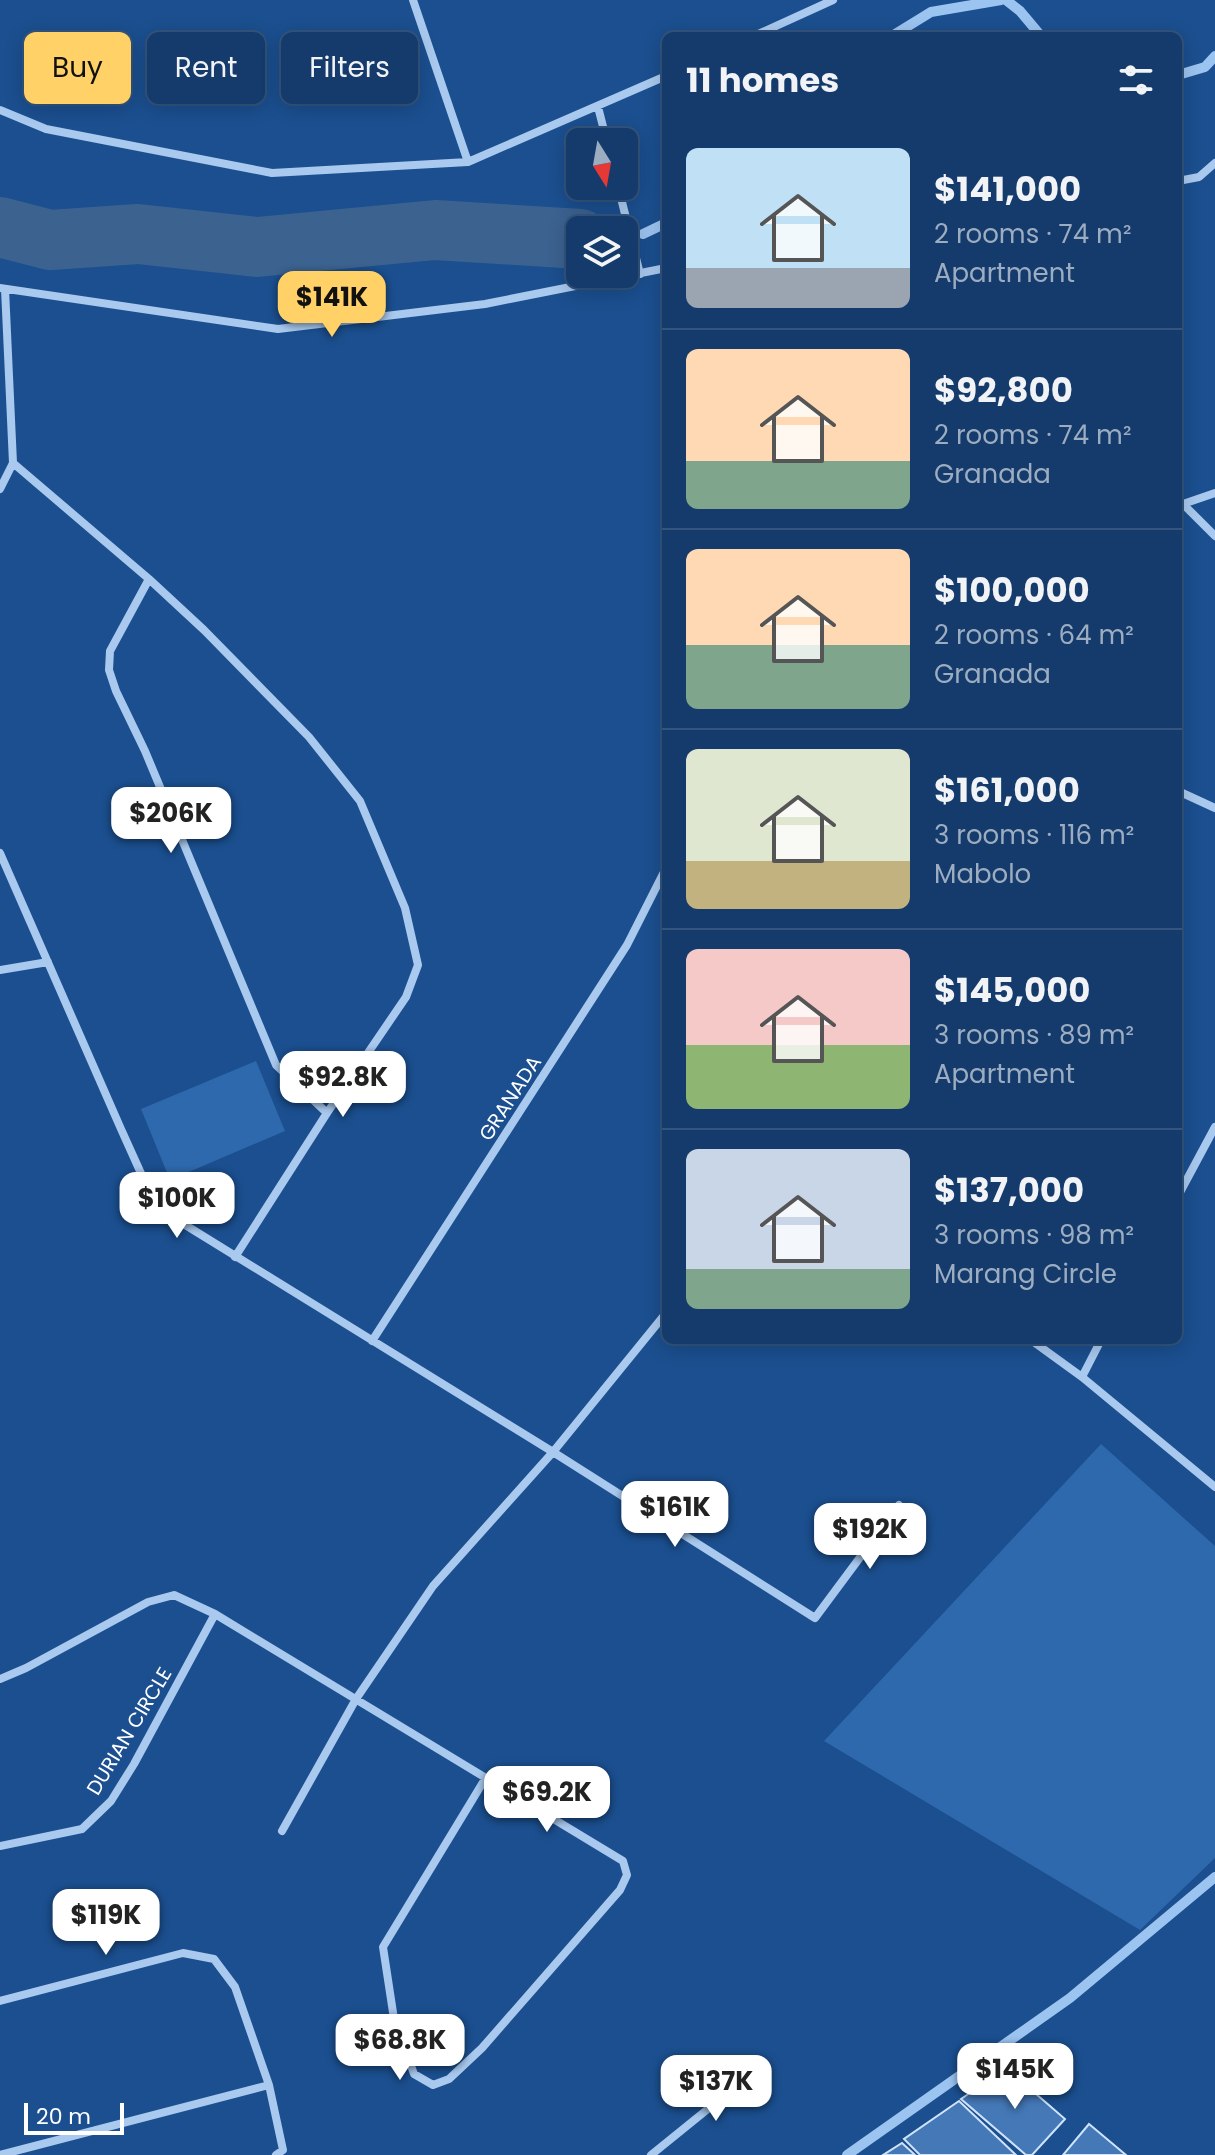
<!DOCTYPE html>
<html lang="en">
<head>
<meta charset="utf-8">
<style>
  :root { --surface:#143b6b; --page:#1d4271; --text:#f1f3f6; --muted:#9dadc1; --line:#33557e; --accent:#ffd166 }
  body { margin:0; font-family:Poppins,sans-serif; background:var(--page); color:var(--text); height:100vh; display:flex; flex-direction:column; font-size:30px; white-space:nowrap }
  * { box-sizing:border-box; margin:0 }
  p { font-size:26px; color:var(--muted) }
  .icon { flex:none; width:44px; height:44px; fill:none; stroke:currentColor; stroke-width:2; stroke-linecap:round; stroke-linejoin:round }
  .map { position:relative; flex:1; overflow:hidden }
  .details { position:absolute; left:662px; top:32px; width:520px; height:1312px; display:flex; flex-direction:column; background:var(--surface); border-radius:12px; box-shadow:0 4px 20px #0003,0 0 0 2px var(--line) }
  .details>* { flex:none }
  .banner { position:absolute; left:24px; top:32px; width:518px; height:72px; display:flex; gap:16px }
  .needle { width:52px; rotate:169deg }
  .buttons { position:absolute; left:566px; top:128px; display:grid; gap:16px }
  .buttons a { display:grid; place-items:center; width:72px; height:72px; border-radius:12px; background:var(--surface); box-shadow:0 4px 20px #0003,0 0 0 2px var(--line); font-size:40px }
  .scale { position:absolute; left:24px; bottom:20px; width:100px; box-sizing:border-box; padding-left:8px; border:4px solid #fff; border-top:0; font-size:22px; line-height:28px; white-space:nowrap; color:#fff; -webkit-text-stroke:6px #1b4f8f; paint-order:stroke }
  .price { position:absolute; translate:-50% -68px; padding:0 18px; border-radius:16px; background:#fff; color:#222; font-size:26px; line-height:52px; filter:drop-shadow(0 2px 4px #0008) }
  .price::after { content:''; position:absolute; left:50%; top:48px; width:24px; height:18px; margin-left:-12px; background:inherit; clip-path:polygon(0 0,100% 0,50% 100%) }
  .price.active { background:var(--accent); color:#111 }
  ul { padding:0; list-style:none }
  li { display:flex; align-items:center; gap:24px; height:200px; padding:0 24px }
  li+li { border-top:2px solid var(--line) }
  li span { display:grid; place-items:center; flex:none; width:224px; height:160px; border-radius:12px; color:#555 }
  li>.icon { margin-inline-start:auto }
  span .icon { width:96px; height:96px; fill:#fffc; stroke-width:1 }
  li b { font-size:34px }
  h2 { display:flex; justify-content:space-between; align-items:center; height:96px; padding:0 24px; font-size:34px }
  .chip { padding:0 28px; border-radius:12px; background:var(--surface); box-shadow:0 4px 20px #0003,0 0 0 2px var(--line); font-size:28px; line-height:72px }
  .chip.active { background:var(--accent); color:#111 }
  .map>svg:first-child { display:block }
  .green { fill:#2e69ad }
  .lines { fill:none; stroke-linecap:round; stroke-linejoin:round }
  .stream { stroke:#9cc4f0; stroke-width:10 }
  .river { stroke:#3c6290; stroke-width:60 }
  .building { fill:#4478b7; stroke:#cfe3fa; stroke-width:2 }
  .minor { stroke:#a9c9ee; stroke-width:8 }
  .labels { text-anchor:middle; stroke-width:8; stroke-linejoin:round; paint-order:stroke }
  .street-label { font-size:20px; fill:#fff; stroke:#1b4f8f }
</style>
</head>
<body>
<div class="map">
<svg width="1215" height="2155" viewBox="0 0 1215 2155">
  <rect width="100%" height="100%" fill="#1b4f8f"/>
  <!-- green -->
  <path class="green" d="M256,1061L285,1131L170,1180L141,1109Z
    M1101,1444L1215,1546V1858L1140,1930L824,1741Z"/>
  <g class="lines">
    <!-- stream -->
    <path class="stream" d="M1006,0L1020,11L1041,36
      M892,36L931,12L1001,0
      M1178,75L1205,67L1215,56
      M643,234L666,223
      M847,2155L1070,1998L1215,1877"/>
    <!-- river -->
    <path class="river" d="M0,227L50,240L138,234L257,247L435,230L580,239"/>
  </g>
  <!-- building -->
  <path class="building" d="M1006,2068L1065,2119L1032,2155H1026L961,2099Z
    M959,2101L1016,2155H920L904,2139Z
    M1089,2124L1126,2155H1063Z
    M902,2143L915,2155H883Z"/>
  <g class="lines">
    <!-- minor -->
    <path class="minor" d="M413,0L468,162
      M754,36L833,0
      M598,107L607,142
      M0,110L46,129L272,173L468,162L666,76
      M1178,181L1199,177L1215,163
      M618,186L640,274
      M0,288L278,329L485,304L666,268
      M13,463L149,579L204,630L309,737L360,801L405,908L418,965L406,997L327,1113L235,1257
      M0,489L13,463L5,289
      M1183,504L1215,536
      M1178,507L1183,504L1215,493
      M149,579L110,651L109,670L116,691L145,751L276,1065L327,1113
      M1178,791L1215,808
      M0,853L121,1129L153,1200L161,1210L553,1452L815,1618L899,1505
      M0,970L48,962
      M1178,1196L1215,1127
      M1031,1340L1082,1377L1215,1487
      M372,1341L627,945L666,868
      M1082,1377L1101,1340
      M0,1679L26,1668L148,1602L174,1595L215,1614L623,1861L627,1875L620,1890L482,2048L449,2079L433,2085L414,2074L394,2019L383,1947L485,1779
      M282,1831L356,1699L433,1586L553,1452L666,1313
      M0,1846L82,1829L111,1801L134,1764L215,1614
      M0,2001L183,1953L214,1959L235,1987L269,2085L283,2150L276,2155
      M0,2155L269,2085
      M651,2155L761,2066"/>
  </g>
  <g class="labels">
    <!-- street labels -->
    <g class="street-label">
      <text transform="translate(510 1098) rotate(-57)" y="7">GRANADA</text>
      <text transform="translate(129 1731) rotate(-59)" y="7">DURIAN CIRCLE</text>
    </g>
  </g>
</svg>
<div class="buttons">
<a><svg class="needle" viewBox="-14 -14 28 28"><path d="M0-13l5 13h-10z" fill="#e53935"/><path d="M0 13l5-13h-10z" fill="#9dadc1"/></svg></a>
<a><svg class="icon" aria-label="layers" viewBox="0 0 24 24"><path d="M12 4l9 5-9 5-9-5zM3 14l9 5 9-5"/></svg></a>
</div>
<div class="scale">20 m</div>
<b class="price active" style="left:332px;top:339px">$141K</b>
<b class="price" style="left:171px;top:855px">$206K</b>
<b class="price" style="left:343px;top:1119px">$92.8K</b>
<b class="price" style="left:177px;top:1240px">$100K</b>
<b class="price" style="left:675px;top:1549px">$161K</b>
<b class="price" style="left:870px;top:1571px">$192K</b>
<b class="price" style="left:547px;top:1834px">$69.2K</b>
<b class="price" style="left:106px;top:1957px">$119K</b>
<b class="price" style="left:400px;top:2082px">$68.8K</b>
<b class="price" style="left:1015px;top:2111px">$145K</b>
<b class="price" style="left:716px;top:2123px">$137K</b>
<div class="banner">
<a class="chip active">Buy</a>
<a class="chip">Rent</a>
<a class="chip">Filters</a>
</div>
<section class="details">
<h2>11 homes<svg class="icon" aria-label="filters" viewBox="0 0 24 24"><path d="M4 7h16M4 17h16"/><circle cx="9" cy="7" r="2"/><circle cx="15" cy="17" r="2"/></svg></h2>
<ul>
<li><span style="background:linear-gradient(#bfe0f5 75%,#9aa5b1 0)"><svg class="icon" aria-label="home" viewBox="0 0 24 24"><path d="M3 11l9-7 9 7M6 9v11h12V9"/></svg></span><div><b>$141,000</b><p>2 rooms · 74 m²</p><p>Apartment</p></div></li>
<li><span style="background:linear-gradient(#ffd9b3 70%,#7fa58c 0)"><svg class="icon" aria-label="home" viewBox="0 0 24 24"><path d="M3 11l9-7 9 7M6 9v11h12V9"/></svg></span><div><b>$92,800</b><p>2 rooms · 74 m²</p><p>Granada</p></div></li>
<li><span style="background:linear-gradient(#ffd9b3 60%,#7fa58c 0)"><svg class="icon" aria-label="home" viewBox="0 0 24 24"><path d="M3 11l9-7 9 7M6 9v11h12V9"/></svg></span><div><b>$100,000</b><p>2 rooms · 64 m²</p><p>Granada</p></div></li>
<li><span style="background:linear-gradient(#dfe7d0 70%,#c2b280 0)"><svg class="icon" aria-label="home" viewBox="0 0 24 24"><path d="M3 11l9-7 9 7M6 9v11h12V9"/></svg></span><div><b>$161,000</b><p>3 rooms · 116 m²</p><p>Mabolo</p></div></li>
<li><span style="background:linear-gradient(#f6c9c9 60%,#8fb573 0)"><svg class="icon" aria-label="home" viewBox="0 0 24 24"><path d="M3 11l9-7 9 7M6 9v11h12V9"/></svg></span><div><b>$145,000</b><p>3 rooms · 89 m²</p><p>Apartment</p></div></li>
<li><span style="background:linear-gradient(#c9d6e8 75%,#7fa58c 0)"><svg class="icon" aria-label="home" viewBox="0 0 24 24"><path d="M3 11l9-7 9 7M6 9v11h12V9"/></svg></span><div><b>$137,000</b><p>3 rooms · 98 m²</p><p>Marang Circle</p></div></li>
</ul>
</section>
</div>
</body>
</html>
